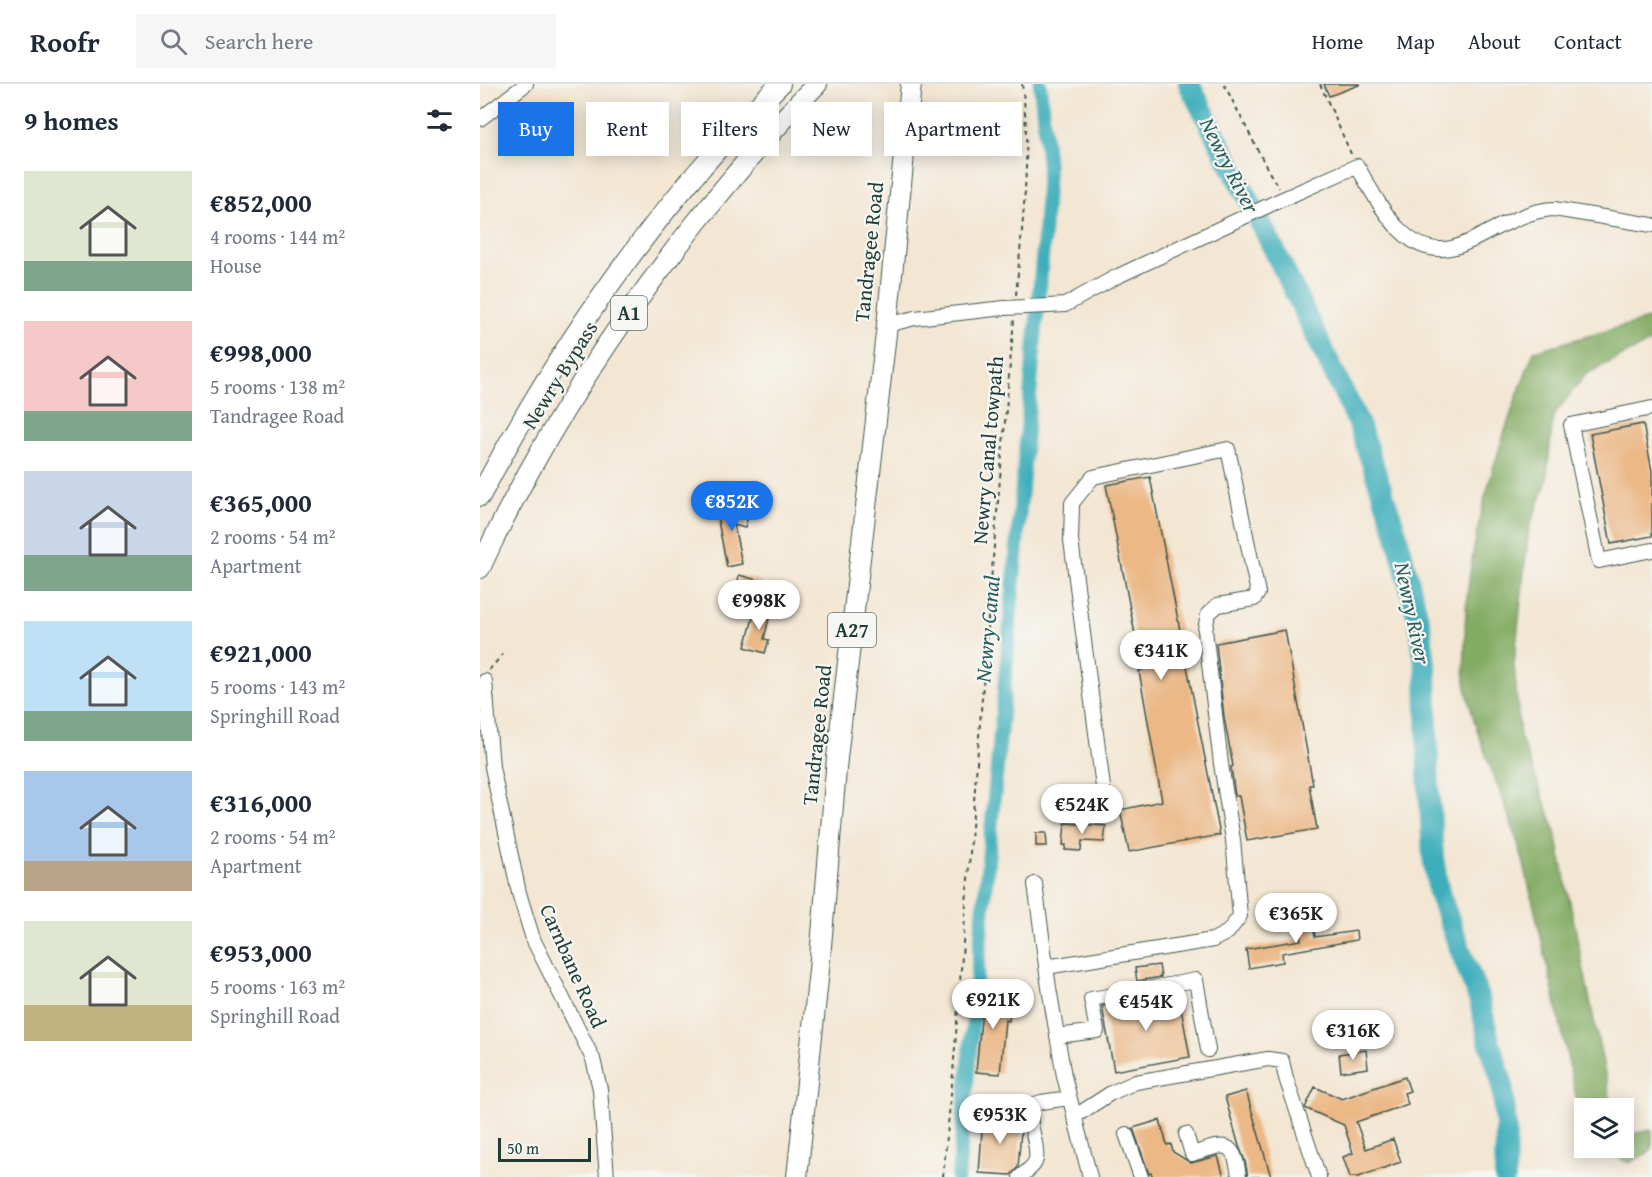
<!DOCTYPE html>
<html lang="en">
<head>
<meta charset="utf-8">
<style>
  :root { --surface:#fff; --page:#f6f6f7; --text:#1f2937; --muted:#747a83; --line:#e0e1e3; --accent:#1a73e8 }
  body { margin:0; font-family:"Gentium Book Plus",serif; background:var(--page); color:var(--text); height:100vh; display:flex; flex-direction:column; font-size:22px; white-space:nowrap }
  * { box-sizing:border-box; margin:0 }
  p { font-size:20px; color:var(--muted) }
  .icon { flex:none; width:33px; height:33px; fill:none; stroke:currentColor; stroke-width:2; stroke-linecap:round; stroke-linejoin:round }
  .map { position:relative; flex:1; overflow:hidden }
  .drawer { display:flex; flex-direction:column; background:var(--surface); width:480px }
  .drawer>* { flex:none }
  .banner { position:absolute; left:18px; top:18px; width:570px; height:54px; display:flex; gap:12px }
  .fabs { position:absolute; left:1094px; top:1014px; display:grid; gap:12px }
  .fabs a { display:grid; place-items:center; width:60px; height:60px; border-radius:0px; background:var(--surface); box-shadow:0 3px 15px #0003; font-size:30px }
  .scale { position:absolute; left:18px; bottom:15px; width:93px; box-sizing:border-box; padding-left:6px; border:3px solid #1f3d34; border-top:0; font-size:16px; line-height:21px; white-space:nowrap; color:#1f3d34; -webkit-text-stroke:4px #f6f6f2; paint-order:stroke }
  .price { position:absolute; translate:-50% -51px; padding:0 14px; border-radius:21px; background:#fff; color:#222; font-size:20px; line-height:39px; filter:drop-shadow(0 2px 3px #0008) }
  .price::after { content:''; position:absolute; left:50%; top:36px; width:18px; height:14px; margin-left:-9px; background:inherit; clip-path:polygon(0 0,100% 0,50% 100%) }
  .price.selected { background:var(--accent); color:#fff }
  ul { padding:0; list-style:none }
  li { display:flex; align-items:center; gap:18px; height:150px; padding:0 24px }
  li span { display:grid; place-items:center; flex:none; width:168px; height:120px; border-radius:0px; color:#555 }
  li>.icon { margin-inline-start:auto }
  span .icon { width:72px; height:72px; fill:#fffc; stroke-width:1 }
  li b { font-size:26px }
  h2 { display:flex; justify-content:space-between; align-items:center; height:72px; padding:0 24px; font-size:26px }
  .pill { padding:0 21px; border-radius:0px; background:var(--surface); box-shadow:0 3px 15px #0003; font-size:21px; line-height:54px }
  .pill.selected { background:var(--accent); color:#fff }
  header { display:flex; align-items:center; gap:36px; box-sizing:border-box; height:84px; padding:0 30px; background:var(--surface); border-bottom:2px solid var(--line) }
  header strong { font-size:28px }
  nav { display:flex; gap:33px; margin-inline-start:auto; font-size:21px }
  .search { width:420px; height:54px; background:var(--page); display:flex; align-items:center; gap:15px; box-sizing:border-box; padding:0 21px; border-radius:0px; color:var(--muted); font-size:22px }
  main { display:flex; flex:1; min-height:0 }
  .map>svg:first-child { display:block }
  .forest { fill:#83ac64; stroke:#51744c; stroke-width:1.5 }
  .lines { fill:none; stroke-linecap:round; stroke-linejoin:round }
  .canal { stroke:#3eaeba; stroke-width:14 }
  .river { stroke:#3eaeba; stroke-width:22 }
  .building { fill:#ebb886 }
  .minor-casing { stroke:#3f564c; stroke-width:16 }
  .highway-casing { stroke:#3f564c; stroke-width:22 }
  .path { stroke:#3f564c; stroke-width:2; stroke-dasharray:4.5 4.5; stroke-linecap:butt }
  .minor { stroke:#fff; stroke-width:14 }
  .highway { stroke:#fff; stroke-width:20 }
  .minor-bridge-casing { stroke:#3f564c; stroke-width:16; stroke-linecap:butt }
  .minor-bridge { stroke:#fff; stroke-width:14 }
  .labels { text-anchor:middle; stroke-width:4.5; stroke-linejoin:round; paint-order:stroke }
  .shield { fill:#f6f6f2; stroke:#60746d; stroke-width:1.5 }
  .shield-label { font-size:20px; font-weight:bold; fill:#1f3d34 }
  .street-label { font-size:21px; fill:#1f3d34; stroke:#f6f6f2 }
  .water-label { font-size:22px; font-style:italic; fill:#285f5c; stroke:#f6f6f2 }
</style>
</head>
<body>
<header>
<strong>Roofr</strong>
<div class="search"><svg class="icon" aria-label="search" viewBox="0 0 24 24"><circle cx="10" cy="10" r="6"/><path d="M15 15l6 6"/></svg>Search here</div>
<nav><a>Home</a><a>Map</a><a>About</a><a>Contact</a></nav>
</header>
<main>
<section class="drawer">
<h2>9 homes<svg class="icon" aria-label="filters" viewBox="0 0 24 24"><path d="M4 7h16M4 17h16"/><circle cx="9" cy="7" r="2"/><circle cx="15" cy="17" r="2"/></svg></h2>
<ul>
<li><span style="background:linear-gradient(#dfe7d0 75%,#7fa58c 0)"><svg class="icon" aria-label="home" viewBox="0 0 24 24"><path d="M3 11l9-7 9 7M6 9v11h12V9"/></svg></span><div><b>€852,000</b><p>4 rooms · 144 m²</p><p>House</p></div></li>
<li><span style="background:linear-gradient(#f6c9c9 75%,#7fa58c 0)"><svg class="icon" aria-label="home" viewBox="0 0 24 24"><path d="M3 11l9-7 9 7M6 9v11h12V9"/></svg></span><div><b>€998,000</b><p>5 rooms · 138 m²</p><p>Tandragee Road</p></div></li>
<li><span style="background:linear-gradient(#c9d6e8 70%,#7fa58c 0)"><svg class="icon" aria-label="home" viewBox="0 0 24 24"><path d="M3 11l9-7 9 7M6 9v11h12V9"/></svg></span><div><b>€365,000</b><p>2 rooms · 54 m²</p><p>Apartment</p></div></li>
<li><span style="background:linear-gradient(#bfe0f5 75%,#7fa58c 0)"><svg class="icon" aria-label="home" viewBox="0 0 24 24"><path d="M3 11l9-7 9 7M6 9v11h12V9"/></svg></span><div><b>€921,000</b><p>5 rooms · 143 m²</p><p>Springhill Road</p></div></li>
<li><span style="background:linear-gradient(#a9c7e8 75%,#b9a48a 0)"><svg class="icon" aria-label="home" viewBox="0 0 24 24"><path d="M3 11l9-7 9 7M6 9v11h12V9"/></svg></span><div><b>€316,000</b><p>2 rooms · 54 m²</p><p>Apartment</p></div></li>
<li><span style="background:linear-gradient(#dfe7d0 70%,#c2b280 0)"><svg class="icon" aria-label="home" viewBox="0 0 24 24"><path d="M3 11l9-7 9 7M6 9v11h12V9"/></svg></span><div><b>€953,000</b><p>5 rooms · 163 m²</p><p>Springhill Road</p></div></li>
</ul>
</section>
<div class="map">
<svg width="1172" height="1093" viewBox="0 0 1172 1093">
  <rect width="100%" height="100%" fill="#f6f6f2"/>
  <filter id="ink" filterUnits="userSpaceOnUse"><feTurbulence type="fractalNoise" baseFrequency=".0167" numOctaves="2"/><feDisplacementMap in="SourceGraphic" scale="12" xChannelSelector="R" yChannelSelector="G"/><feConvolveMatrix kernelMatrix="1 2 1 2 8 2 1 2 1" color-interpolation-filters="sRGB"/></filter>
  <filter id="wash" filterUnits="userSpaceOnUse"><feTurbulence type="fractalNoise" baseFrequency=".008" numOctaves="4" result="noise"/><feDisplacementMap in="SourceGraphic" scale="24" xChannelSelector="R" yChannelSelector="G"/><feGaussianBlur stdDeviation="1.35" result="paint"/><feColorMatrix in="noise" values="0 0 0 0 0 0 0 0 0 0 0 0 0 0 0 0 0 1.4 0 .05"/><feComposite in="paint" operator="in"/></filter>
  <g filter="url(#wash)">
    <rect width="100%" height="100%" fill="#f3e6d2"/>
    <!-- forest -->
    <path class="forest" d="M1172,234V257L1106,290L1073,332L1066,400L1049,444L1034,580L1040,652L1075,746L1132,1024H1104V1041C1093,1007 1088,973 1080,939C1069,887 1057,836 1045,784C1030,722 998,665 986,603C983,590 985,575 985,562C984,461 1018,360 1054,267Z
      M1143,1043L1151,1050L1172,1046V1066L1149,1079L1119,1064H1143Z"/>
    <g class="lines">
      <!-- canal -->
      <path class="canal" d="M478,1093L523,620L564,152L568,84L560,0"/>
      <!-- river -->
      <path class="river" d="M709,0L787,151L878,338L916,448L940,542L946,587L948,686L953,773L959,809L1000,918L1009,957L1022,998L1026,1043L1025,1093"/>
    </g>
    <g id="blocks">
      <!-- building -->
      <path class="building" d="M844,0H879V1L849,12Z
        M1163,340L1172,387V452L1131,460L1110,350Z
        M670,393L740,751L649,768L640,726L682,717L659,587L662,586L626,401Z
        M242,420L269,427L265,444L254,441L262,480L247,483L238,437Z
        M259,491L281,497L275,525L255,520L259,505H256Z
        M276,523L291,526L284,555L289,556L285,569L265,563Z
        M805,546L833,701H829L837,745L767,757L759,712H755L751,683L753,682L744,633L736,559Z
        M585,739L626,742L624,758L602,757L601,767L585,766L586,761H583Z
        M556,749H566L567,762H556Z
        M831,829L835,853L876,847L877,856L802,869L803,878L769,884L766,865L821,856L817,831Z
        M679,881L681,893L657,897L655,884Z
        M504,905L532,907L529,937L525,936L520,990L496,988Z
        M698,908L710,973L634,987L622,922Z
        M886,966L888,984L861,988L859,970Z
        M925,993L930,1007L924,1009L928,1020L876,1038L886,1065L913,1055L921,1078L878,1093H870L863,1073L873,1069L864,1041L825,1024L835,1003L862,1015Z
        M766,1007L791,1093H768L765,1077L759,1062L745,1013Z
        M503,1032L542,1035L538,1083L531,1091L499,1089Z
        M680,1036L687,1061L691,1060L693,1068L711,1079L738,1072L744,1093H673L671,1089L669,1090L653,1044Z"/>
    </g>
  </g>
  <g filter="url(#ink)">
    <use href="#blocks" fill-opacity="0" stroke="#3f564c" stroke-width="1.5"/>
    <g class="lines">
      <!-- minor casing -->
      <g class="minor-casing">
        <path id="minor" d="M0,35L46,0
          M568,222L585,221L636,193L796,118L877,82C897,115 923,174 971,164C987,161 1003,150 1018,143C1036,135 1053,126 1074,125L1172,141
          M407,241L435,234L524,224
          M1172,324L1091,341L1119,477L1172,466
          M5,597L12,683L39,809L53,855L113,975L120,1005L127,1093
          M555,800L569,904L584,992L610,1093
          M566,883L733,856L748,848L760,832L753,756L741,680L725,546L728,530L738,521L774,515L778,509L748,365L613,393L592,419L591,456L623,703
          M577,952L617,947L611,915L716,896L728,966
          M510,1024L551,1026
          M594,1033L631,1009L656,998L788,975L802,977L806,994L839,1093
          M646,1050L661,1093
          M706,1050L712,1070C742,1061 754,1052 759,1093
          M540,1093C546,1088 555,1082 556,1075C559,1059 546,1040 552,1021L561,1018L589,1014"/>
      </g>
      <!-- highway casing -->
      <g class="highway-casing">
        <path id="highway" d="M0,412C79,263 179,118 300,0
          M0,484C56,362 129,250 211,145C251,95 292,45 337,0
          M317,1093L339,886L357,674L407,241L431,0"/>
      </g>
      <!-- path -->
      <path class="path" d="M744,0L789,88L799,104
        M840,0L872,72
        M536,211C542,141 552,71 542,0
        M9,586L23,570
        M463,1093L473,989L511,497L534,235"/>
      <!-- minor -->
      <use href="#minor" class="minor"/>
      <!-- highway -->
      <use href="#highway" class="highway"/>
      <!-- minor-bridge casing -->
      <g class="minor-bridge-casing">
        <path id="minor-bridge" d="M524,224L568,222"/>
      </g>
      <!-- minor-bridge -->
      <use href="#minor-bridge" class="minor-bridge"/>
    </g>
  </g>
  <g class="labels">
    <!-- shield labels -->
    <g class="shield">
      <rect x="131" y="212" width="36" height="34" rx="4.5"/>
      <rect x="348" y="529" width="48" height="34" rx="4.5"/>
    </g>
    <g class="shield-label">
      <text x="149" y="236">A1</text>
      <text x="372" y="553">A27</text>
    </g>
    <!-- street labels -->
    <g class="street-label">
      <text transform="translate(389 168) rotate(-84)" y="7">Tandragee Road</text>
      <text transform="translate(80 291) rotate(-58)" y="7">Newry Bypass</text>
      <text transform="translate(508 366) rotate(-85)" y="7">Newry Canal towpath</text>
      <text transform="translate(337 651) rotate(-84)" y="7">Tandragee Road</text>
      <text transform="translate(93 882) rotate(66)" y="7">Carnbane Road</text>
    </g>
    <!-- water labels -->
    <g class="water-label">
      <text transform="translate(750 81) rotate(63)" y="8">Newry River</text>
      <text transform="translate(933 529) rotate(78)" y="8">Newry River</text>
      <text transform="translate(507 545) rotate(-85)" y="8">Newry Canal</text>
    </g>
  </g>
</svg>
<div class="fabs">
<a><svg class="icon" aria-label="layers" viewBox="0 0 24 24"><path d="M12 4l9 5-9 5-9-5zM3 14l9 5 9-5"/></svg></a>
</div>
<div class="scale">50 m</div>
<b class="price selected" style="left:252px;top:448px">€852K</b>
<b class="price" style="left:279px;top:547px">€998K</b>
<b class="price" style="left:681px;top:597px">€341K</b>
<b class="price" style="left:602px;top:751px">€524K</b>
<b class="price" style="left:816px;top:860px">€365K</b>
<b class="price" style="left:513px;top:946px">€921K</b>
<b class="price" style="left:666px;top:948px">€454K</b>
<b class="price" style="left:873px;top:977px">€316K</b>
<b class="price" style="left:520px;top:1061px">€953K</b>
<div class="banner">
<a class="pill selected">Buy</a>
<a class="pill">Rent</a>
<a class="pill">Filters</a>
<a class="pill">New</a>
<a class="pill">Apartment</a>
</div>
</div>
</main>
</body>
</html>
